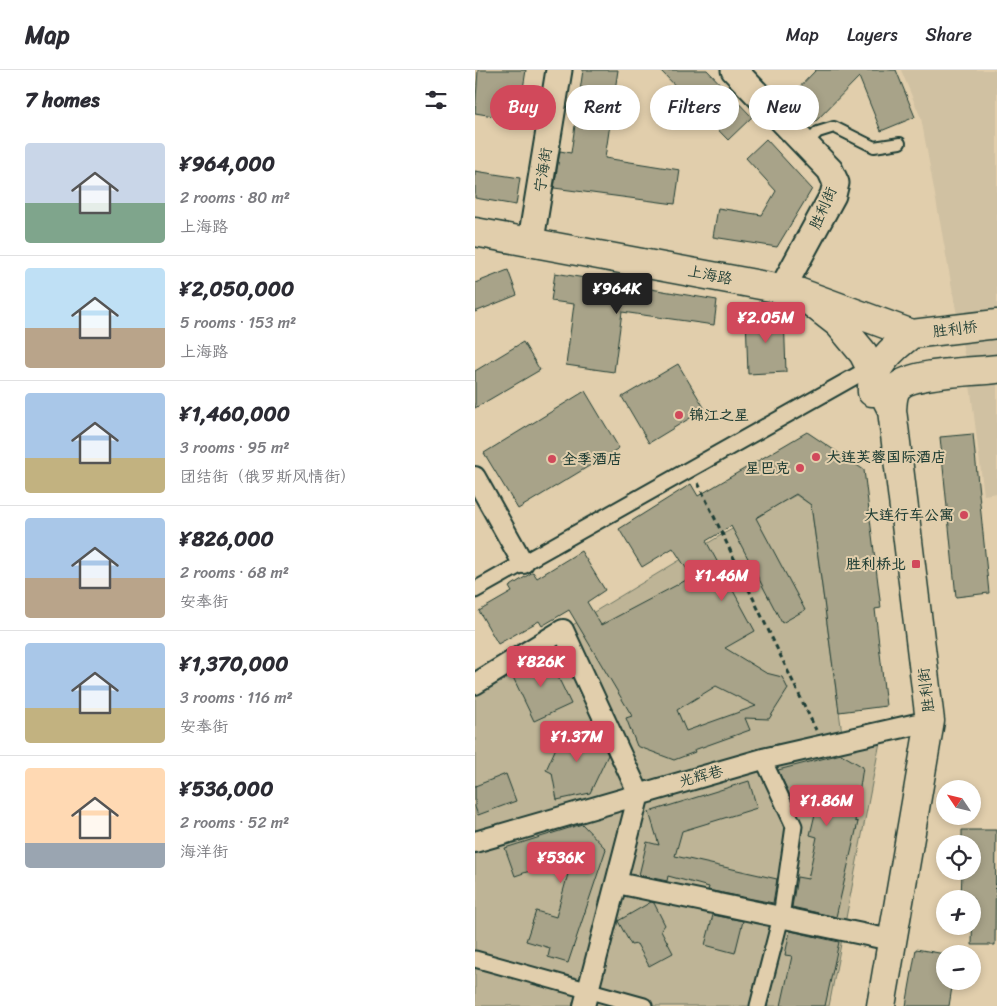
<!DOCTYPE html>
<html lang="en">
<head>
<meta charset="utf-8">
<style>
  :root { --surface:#fff; --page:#f2f2f3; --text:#2b2b33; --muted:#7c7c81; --line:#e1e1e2; --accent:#d1495b }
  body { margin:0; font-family:Sriracha,"LXGW WenKai TC",sans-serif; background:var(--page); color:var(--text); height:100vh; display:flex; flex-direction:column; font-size:19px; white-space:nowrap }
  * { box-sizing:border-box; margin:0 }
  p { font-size:16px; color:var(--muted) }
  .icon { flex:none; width:28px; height:28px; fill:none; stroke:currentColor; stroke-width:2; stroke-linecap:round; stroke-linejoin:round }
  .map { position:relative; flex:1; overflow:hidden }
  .sheet { display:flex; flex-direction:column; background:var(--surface); width:475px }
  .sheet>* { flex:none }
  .top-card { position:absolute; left:15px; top:15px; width:431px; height:45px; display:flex; gap:10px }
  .needle { width:32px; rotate:305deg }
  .controls { position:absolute; left:461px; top:710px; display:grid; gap:10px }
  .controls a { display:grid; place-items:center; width:45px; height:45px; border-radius:50%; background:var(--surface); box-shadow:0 2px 8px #0003; font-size:25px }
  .price { position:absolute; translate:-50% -42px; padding:0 11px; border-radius:5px; background:var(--accent); color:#fff; font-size:16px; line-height:32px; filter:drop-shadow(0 1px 2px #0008) }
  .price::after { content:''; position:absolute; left:50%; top:30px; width:15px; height:11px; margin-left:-8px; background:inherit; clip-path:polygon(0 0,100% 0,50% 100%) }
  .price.on { background:#222; color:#fff }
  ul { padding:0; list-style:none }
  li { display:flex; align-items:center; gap:15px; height:125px; padding:0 25px }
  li+li { border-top:1px solid var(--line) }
  li span { display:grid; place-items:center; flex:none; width:140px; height:100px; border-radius:5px; color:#555 }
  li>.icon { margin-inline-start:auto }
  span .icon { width:60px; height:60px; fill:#fffc; stroke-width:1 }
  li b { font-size:21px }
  h2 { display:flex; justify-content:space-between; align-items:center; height:60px; padding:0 25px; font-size:21px }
  .tag { padding:0 18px; border-radius:22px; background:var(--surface); box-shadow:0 2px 8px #0003; font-size:18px; line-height:45px }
  .tag.on { background:var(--accent); color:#fff }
  header { display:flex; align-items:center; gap:30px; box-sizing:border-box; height:70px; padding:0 25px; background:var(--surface); border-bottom:1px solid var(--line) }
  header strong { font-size:24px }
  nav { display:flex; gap:28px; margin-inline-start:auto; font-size:18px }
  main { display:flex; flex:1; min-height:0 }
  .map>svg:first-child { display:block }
  .built { fill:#d0c1a2 }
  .green { fill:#beb496; stroke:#6e7865 }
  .building { fill:#a8a389; stroke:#1f3d34; fill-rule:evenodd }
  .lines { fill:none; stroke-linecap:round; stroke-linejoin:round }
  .service-casing { stroke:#1f3d34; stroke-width:14 }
  .pedestrian-casing { stroke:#1f3d34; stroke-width:19 }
  .minor-casing { stroke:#1f3d34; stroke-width:24 }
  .tertiary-casing { stroke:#1f3d34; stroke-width:29 }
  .secondary-casing { stroke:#1f3d34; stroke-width:31 }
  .path { stroke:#1f3d34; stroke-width:3; stroke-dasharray:5 4; stroke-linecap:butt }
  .service { stroke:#e1ceac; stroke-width:10 }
  .pedestrian { stroke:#e1ceac; stroke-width:15 }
  .minor { stroke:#e1ceac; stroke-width:20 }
  .tertiary { stroke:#e1ceac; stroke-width:25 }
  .secondary { stroke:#e1ceac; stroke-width:28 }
  .poi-dot { fill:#d1495b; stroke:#e1ceac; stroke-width:2 }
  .labels { text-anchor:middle; stroke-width:4; stroke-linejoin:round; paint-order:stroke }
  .street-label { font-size:15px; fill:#1f3d34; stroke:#e1ceac }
  .poi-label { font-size:15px; font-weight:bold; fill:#1f3d34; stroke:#e1ceac; text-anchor:start }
</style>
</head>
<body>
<header>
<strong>Map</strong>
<nav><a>Map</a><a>Layers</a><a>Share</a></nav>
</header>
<main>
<section class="sheet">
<h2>7 homes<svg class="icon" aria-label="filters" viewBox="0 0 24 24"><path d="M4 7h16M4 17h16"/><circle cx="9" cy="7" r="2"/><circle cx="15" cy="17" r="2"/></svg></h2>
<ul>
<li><span style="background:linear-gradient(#c9d6e8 60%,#7fa58c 0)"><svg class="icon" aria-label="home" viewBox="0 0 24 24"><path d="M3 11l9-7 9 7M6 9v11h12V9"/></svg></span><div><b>¥964,000</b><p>2 rooms · 80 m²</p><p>上海路</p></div></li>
<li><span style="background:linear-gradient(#bfe0f5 60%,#b9a48a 0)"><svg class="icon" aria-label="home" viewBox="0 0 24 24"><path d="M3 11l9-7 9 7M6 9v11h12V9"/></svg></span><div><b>¥2,050,000</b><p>5 rooms · 153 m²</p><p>上海路</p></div></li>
<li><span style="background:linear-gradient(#a9c7e8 65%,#c2b280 0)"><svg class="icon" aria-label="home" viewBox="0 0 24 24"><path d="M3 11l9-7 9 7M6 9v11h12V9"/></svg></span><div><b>¥1,460,000</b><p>3 rooms · 95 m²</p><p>团结街（俄罗斯风情街）</p></div></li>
<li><span style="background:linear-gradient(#a9c7e8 60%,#b9a48a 0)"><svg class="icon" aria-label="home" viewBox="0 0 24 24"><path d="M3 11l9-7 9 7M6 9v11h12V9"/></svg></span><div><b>¥826,000</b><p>2 rooms · 68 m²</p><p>安奉街</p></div></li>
<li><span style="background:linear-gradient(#a9c7e8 65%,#c2b280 0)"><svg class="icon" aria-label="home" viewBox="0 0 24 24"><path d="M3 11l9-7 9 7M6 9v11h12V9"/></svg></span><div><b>¥1,370,000</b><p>3 rooms · 116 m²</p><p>安奉街</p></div></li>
<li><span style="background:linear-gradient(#ffd9b3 75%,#9aa5b1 0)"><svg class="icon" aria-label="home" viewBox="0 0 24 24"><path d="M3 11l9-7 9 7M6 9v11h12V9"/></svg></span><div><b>¥536,000</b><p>2 rooms · 52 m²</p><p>海洋街</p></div></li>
</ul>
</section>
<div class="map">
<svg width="522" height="936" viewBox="0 0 522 936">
  <rect width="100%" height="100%" fill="#e1ceac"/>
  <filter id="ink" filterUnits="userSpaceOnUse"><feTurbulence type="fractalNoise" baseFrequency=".02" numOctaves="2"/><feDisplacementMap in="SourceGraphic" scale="10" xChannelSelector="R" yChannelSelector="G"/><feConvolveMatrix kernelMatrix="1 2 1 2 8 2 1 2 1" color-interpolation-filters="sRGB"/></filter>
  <g filter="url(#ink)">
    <!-- built -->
    <path class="built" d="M426,0H522V423L509,425L496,322L446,48Z"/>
    <!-- green -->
    <path class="green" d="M321,425L336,435L368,671L373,680L405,672L354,936H0V614L248,464Z"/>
    <!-- building -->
    <path class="building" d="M3,0H51L43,50L0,43Z
      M108,0H143L130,88L205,100L200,134L79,118L85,81L96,83Z
      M185,0H232L277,47L253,70Z
      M341,0H421L440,47L406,61L384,7L337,55L312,30Z
      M291,69L337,119L302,177L238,167L243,138L287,145L301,121L271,88Z
      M0,101L45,108L41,135L0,128Z
      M33,200L42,225L0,242V213Z
      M80,203L242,230L239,255L147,242L139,302L91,295L99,234L76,231Z
      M309,244L311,302L273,304L271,246Z
      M48,272L65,300L0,338V301Z
      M203,294L230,339L174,373L147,327Z
      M110,321L144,378L43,439L9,383Z
      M332,362L389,400L406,538L400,539L411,636L364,642L336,435L321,424L281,448L330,540L307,553L256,456L231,471L280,561L250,578L291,603L307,607L313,619L294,649L270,648L275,660L219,680L220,682L199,690L162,676L151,648L157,646L94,540L67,556L64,551L23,574L4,541L37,522L34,517L58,502L62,508L106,481L130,520L112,532L126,555L217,507L198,478L167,497L144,459L216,414L223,426ZM241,616L281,636L211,661L202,640Z
      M498,364L514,523L481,527L465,367Z
      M72,584L96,634L59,651L37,605Z
      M119,656L133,685L115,723L82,730L77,703L71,700L85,669Z
      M366,684L388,697L380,751L383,752L361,847L317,837L322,807L333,809L342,767L335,765L345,723L318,732L303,700Z
      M31,704L41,731L3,745L0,737V716Z
      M274,711L282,738L207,761L200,786L302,809L298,833L233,820L234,817L193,806L192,811L164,805L172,772L184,775L174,742Z
      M107,754L131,779L93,893L73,887L75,878L51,871L61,841L81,847L98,786L40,806L30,778Z
      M487,760H521L520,875H497L498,829H486L487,801H498V774H487Z
      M176,832L179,833L190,855L186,860L198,883L174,896L162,874L156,875L143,851Z
      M238,845L268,851L260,883L230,875Z
      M315,861L364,872L350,936H306L317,886L310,885Z
      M441,879L470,884V911H478L474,936H431Z"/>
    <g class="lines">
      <!-- service casing -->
      <g class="service-casing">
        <path id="service" d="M331,74L343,62L359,57L399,77L425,73"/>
      </g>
      <!-- pedestrian casing -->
      <g class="pedestrian-casing">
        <path id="pedestrian" d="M0,520L395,298
          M0,889L169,936
          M283,936L306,847L319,756L288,689"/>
      </g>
      <!-- minor casing -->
      <g class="minor-casing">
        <path id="minor" d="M0,407L48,493
          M0,614L88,560L164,724L109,936
          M0,772L288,689L455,651
          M142,813L416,870"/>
      </g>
      <!-- tertiary casing -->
      <g class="tertiary-casing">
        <path id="tertiary" d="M259,0L355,100L361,113L358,125L307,219
          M56,170L84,0"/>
      </g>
      <!-- secondary casing -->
      <g class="secondary-casing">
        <path id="secondary" d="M0,162L323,222L437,264L522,254
          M323,222L364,254L388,283L417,340L455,651L406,936
          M397,322C395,298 420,276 437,264
          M417,340C418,331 417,324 423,317C437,302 500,302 522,299"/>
      </g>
      <!-- path -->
      <path class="path" d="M223,413L341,660"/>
      <!-- service -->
      <use href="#service" class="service"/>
      <!-- pedestrian -->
      <use href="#pedestrian" class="pedestrian"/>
      <!-- minor -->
      <use href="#minor" class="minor"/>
      <!-- tertiary -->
      <use href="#tertiary" class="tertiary"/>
      <!-- secondary -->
      <use href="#secondary" class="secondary"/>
    </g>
  </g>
  <!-- markers -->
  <g class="poi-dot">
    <circle cx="204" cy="345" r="5"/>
    <circle cx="341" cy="387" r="5"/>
    <circle cx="77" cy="389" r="5"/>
    <circle cx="325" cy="398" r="5"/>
    <circle cx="489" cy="445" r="5"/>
    <rect x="436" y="489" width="10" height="10" rx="2.5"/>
  </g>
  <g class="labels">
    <!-- street labels -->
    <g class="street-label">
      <text transform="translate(68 100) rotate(-81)" y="5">宁海街</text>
      <text transform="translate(348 138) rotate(-66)" y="5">胜利街</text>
      <text transform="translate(235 205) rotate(11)" y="5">上海路</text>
      <text transform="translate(480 259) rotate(-7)" y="5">胜利桥</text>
      <text transform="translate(451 620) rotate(-97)" y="5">胜利街</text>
      <text transform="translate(226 706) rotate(-15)" y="5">光辉巷</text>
    </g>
    <!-- poi labels -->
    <g class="poi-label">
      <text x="214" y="350">锦江之星</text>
      <text x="351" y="392">大连芙蓉国际酒店</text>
      <text x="87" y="394">全季酒店</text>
      <text x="315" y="403" text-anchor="end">星巴克</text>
      <text x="479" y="450" text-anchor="end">大连行车公寓</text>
      <text x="431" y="499" text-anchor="end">胜利桥北</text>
    </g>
  </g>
</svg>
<div class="controls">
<a><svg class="needle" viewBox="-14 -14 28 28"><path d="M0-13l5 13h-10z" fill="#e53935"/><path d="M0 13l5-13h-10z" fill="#7c7c81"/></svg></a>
<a><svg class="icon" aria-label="locate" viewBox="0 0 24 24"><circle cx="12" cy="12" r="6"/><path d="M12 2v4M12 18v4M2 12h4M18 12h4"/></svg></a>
<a>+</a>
<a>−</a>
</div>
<b class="price on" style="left:142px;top:245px">¥964K</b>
<b class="price" style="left:291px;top:274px">¥2.05M</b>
<b class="price" style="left:247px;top:532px">¥1.46M</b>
<b class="price" style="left:66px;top:618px">¥826K</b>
<b class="price" style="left:102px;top:693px">¥1.37M</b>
<b class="price" style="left:352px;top:757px">¥1.86M</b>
<b class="price" style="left:86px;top:814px">¥536K</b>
<div class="top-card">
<a class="tag on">Buy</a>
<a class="tag">Rent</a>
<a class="tag">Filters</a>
<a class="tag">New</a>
</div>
</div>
</main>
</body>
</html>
